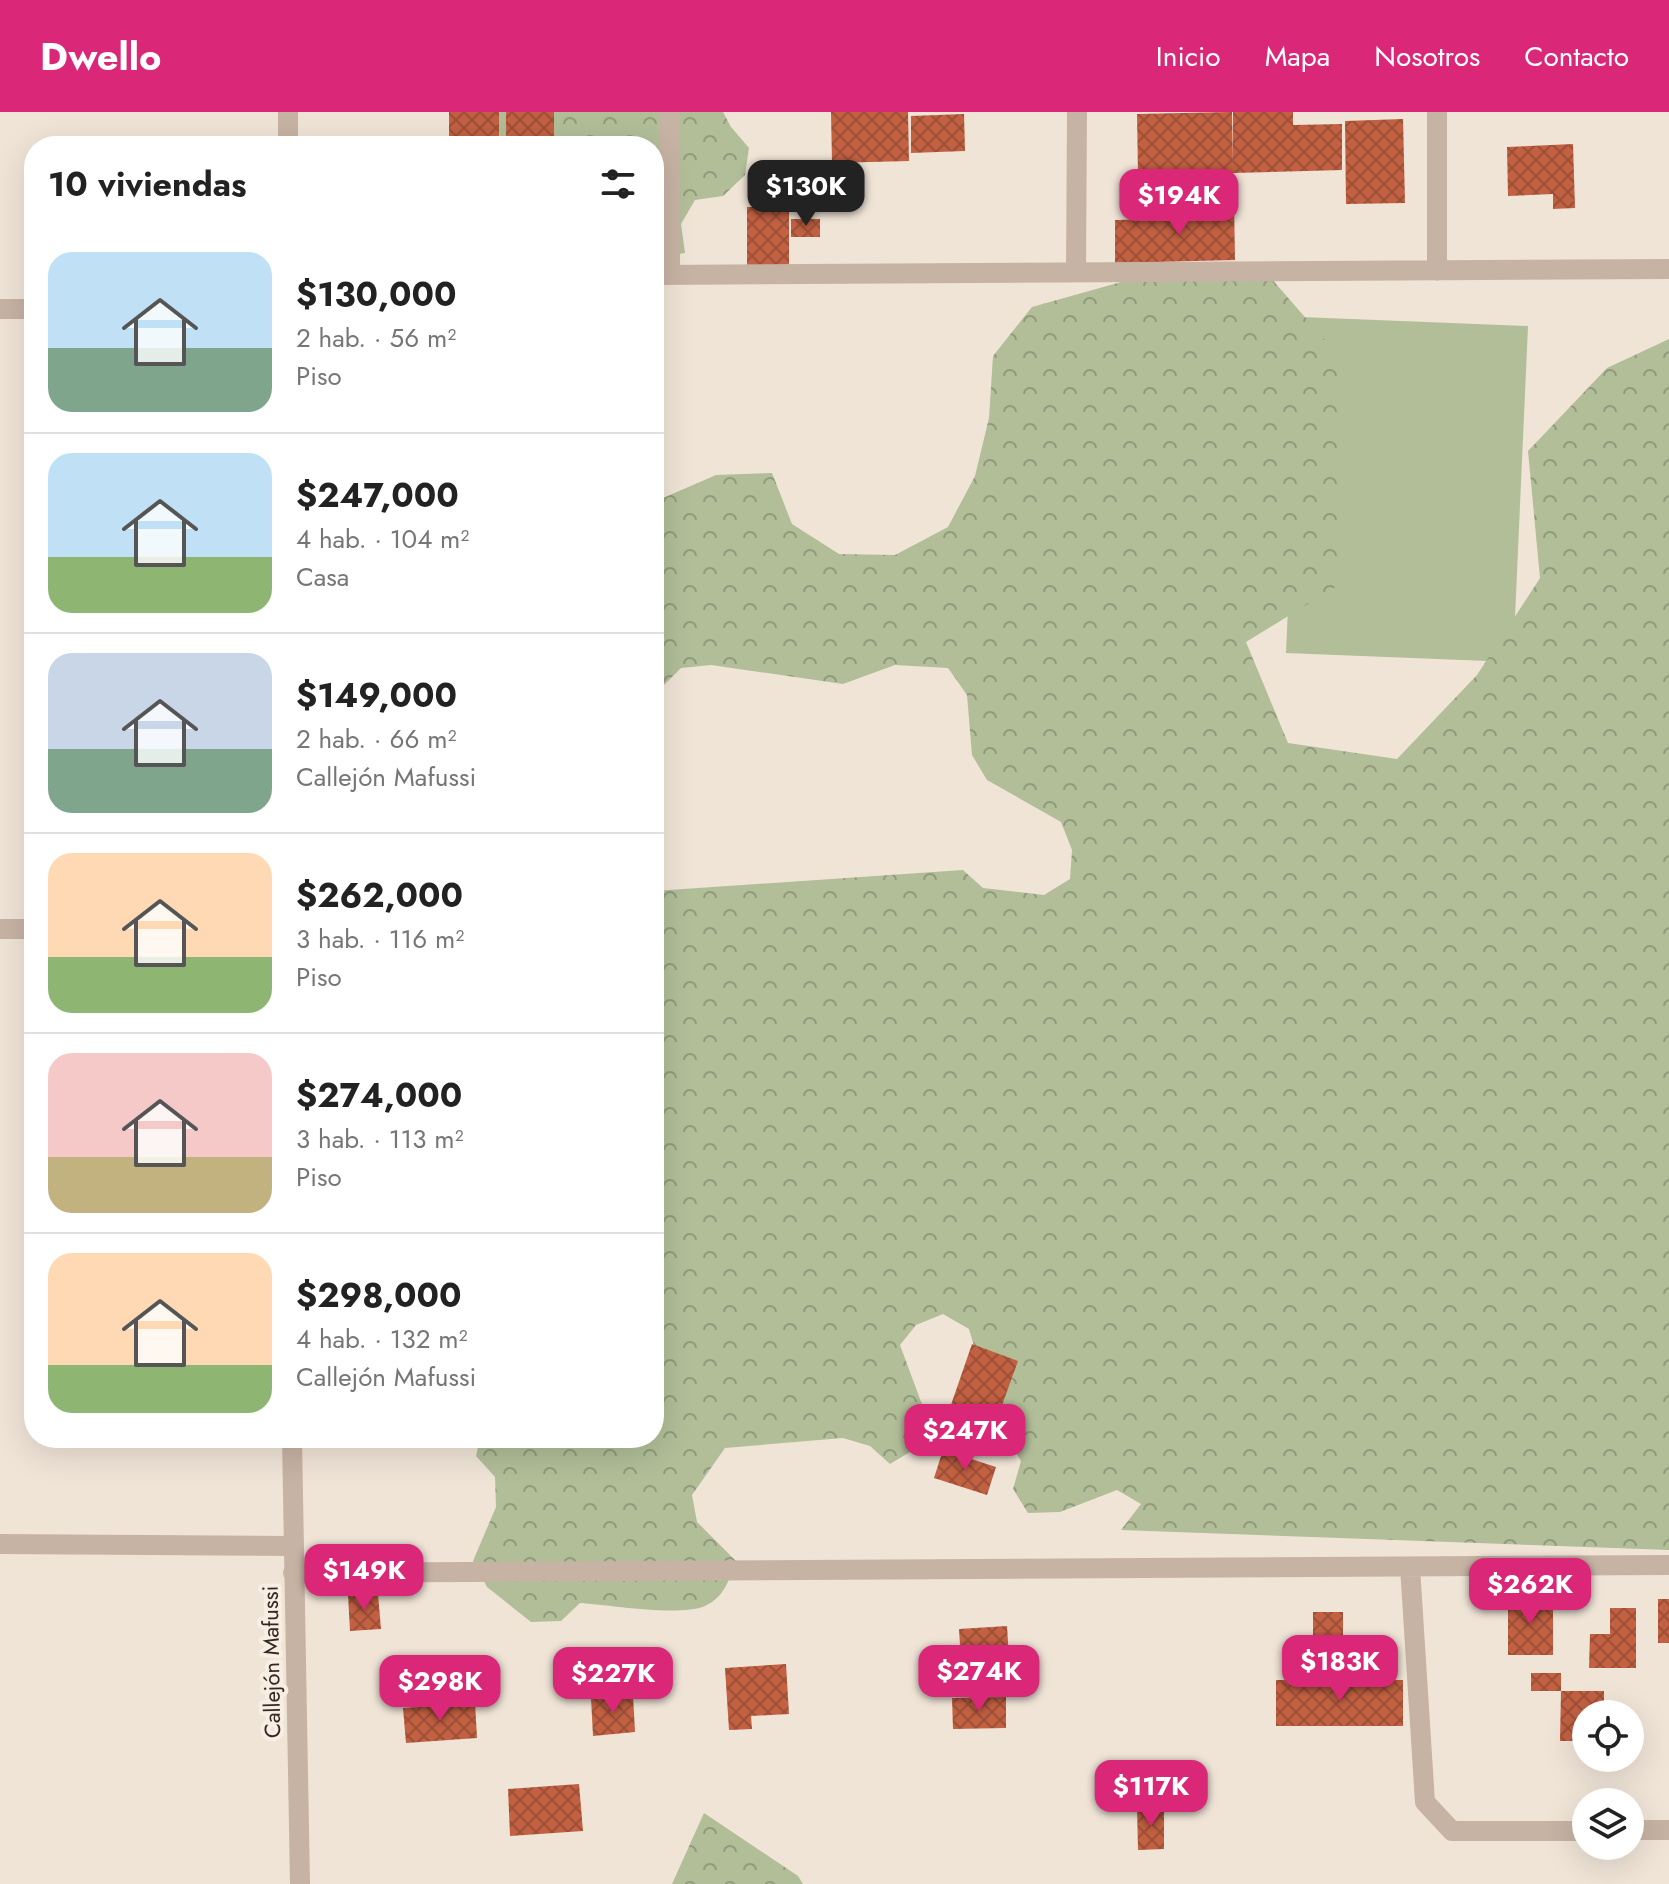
<!DOCTYPE html>
<html lang="es">
<head>
<meta charset="utf-8">
<style>
  :root { --surface:#fff; --page:#f6f6f6; --text:#222; --muted:#767676; --line:#e0e0e0; --accent:#db2777 }
  body { margin:0; font-family:Jost,sans-serif; background:var(--page); color:var(--text); height:100vh; display:flex; flex-direction:column; font-size:30px; white-space:nowrap }
  * { box-sizing:border-box; margin:0 }
  p { font-size:26px; color:var(--muted) }
  .icon { flex:none; width:44px; height:44px; fill:none; stroke:currentColor; stroke-width:2; stroke-linecap:round; stroke-linejoin:round }
  .map { position:relative; flex:1; overflow:hidden }
  .sheet { position:absolute; left:24px; top:24px; width:640px; height:1312px; display:flex; flex-direction:column; background:var(--surface); border-radius:32px; box-shadow:0 8px 32px #0002 }
  .sheet>* { flex:none }
  .buttons { position:absolute; left:1572px; top:1588px; display:grid; gap:16px }
  .buttons a { display:grid; place-items:center; width:72px; height:72px; border-radius:50%; background:var(--surface); box-shadow:0 8px 32px #0002; font-size:40px }
  .price { position:absolute; translate:-50% -68px; padding:0 18px; border-radius:16px; background:var(--accent); color:#fff; font-size:26px; line-height:52px; filter:drop-shadow(0 2px 4px #0008) }
  .price::after { content:''; position:absolute; left:50%; top:48px; width:24px; height:18px; margin-left:-12px; background:inherit; clip-path:polygon(0 0,100% 0,50% 100%) }
  .price.current { background:#222; color:#fff }
  ul { padding:0; list-style:none }
  li { display:flex; align-items:center; gap:24px; height:200px; padding:0 24px }
  li+li { border-top:2px solid var(--line) }
  li span { display:grid; place-items:center; flex:none; width:224px; height:160px; border-radius:24px; color:#555 }
  li>.icon { margin-inline-start:auto }
  span .icon { width:96px; height:96px; fill:#fffc; stroke-width:1 }
  li b { font-size:34px }
  h2 { display:flex; justify-content:space-between; align-items:center; height:96px; padding:0 24px; font-size:34px }
  header { display:flex; align-items:center; gap:48px; box-sizing:border-box; height:112px; padding:0 40px; background:var(--accent); color:#fff }
  header strong { font-size:38px }
  nav { display:flex; gap:44px; margin-inline-start:auto; font-size:28px }
  .map>svg:first-child { display:block }
  .green { fill:#b1be98 }
  .forest { fill:url(#forest-crowns) }
  .building { fill:url(#building-cross-hatch) }
  .lines { fill:none; stroke-linecap:round; stroke-linejoin:round }
  .minor { stroke:#c7b3a4; stroke-width:20 }
  .labels { text-anchor:middle; stroke-width:8; stroke-linejoin:round; paint-order:stroke }
  .street-label { font-size:22px; fill:#322925; stroke:#f8eee3 }
</style>
</head>
<body>
<header>
<strong>Dwello</strong>
<nav><a>Inicio</a><a>Mapa</a><a>Nosotros</a><a>Contacto</a></nav>
</header>
<div class="map">
<svg width="1669" height="1772" viewBox="0 0 1669 1772">
  <defs>
    <pattern id="forest-crowns" width="20" height="18" patternUnits="userSpaceOnUse" patternTransform="scale(2)"><rect width="20" height="18" fill="#b1be98"/><path d="M2 6a3 3 0 1 1 6 0M12 15a3 3 0 1 1 6 0" fill="none" stroke="#919a7c"/></pattern>
    <pattern id="building-cross-hatch" width="8" height="8" patternUnits="userSpaceOnUse" patternTransform="scale(2)"><rect width="8" height="8" fill="#c26042"/><path d="M0 0l8 8M0 8l8-8" fill="none" stroke="#9e4f37"/></pattern>
  </defs>
  <rect width="100%" height="100%" fill="#f0e4d7"/>
  <!-- green -->
  <path class="green" d="M1301,205L1528,214L1513,550L1286,541Z"/>
  <!-- forest -->
  <path class="forest" d="M498,0H723L731,15L749,36L745,63L723,84L695,88L681,112L685,141L654,146V34H500Z
    M1263,157L1337,242L1339,473L1246,530L1288,631L1397,647L1477,563L1540,466L1528,339L1607,256L1669,227V1438L1121,1418L1141,1392L1117,1378L1060,1400L1028,1401L1013,1377L1021,1349L975,1273L977,1244L969,1217L943,1202L916,1213L900,1233L930,1314L915,1337L890,1352L870,1334L843,1326L725,1336L692,1383L697,1410L736,1449C730,1466 724,1486 705,1494C678,1505 611,1493 580,1491L561,1509L531,1510L487,1475L473,1449L496,1395L495,1365L476,1344L480,1326H654V779L963,758L983,776L1044,783L1070,767L1072,738L1061,710L987,668L972,643L967,583L948,556L895,553L843,572L711,553L681,556L654,583V404L663,386L716,363L772,361L792,412L839,442L895,443L948,415L975,364L989,306L993,244L1032,195L1146,163Z
    M704,1701L798,1764L803,1772H672Z"/>
  <!-- building -->
  <path class="building" d="M449,0H499V34H449Z
    M506,0H554V34H506Z
    M831,0H908L909,49L832,51Z
    M1228,0H1232L1233,51V0H1293V13L1342,12V58L1233,61V88L1188,89L1187,62L1138,63L1137,2Z
    M964,2L965,39L911,41V4Z
    M1403,7L1405,91L1346,92L1345,9Z
    M1573,32L1575,96L1553,97V82L1508,84L1507,35Z
    M1234,90L1235,148L1115,151V108L1195,106V91Z
    M747,95H789V153H747Z
    M791,107H820V125H791Z
    M972,1232L1018,1249L988,1332L943,1316Z
    M943,1338L996,1355L987,1383L934,1366Z
    M378,1482L381,1517L350,1519L348,1483Z
    M1508,1484H1553V1543H1508Z
    M1658,1487H1669V1531H1658Z
    M1610,1496H1636V1556H1589L1590,1522H1610Z
    M1313,1500H1343V1523H1313Z
    M1007,1514L1009,1546L961,1549L959,1517Z
    M786,1552L789,1602L751,1604L752,1617L729,1618L725,1556Z
    M1531,1561H1561V1579H1604V1602H1586V1629H1560L1561,1579H1531Z
    M1276,1568H1403V1614H1276Z
    M633,1583L635,1620L593,1624L591,1586Z
    M1006,1585V1616L953,1617L952,1586Z
    M475,1591L477,1626L406,1631L403,1596Z
    M579,1672L583,1719L510,1724L508,1677Z
    M1164,1694V1737L1138,1738L1137,1695Z"/>
  <g class="lines">
    <!-- minor -->
    <path class="minor" d="M288,0V34
      M670,0V163
      M1437,159V0
      M1076,160L1077,0
      M654,163L1669,157
      M0,197H34
      M0,817H34
      M292,1326L300,1772
      M0,1432L293,1434
      M1410,1455L1425,1690L1452,1719H1586
      M293,1461L1669,1453
      M1630,1718H1669"/>
  </g>
  <g class="labels">
    <!-- street labels -->
    <g class="street-label">
      <text transform="translate(271 1550) rotate(-91)" y="8">Callejón Mafussi</text>
    </g>
  </g>
</svg>
<div class="buttons">
<a><svg class="icon" aria-label="locate" viewBox="0 0 24 24"><circle cx="12" cy="12" r="6"/><path d="M12 2v4M12 18v4M2 12h4M18 12h4"/></svg></a>
<a><svg class="icon" aria-label="layers" viewBox="0 0 24 24"><path d="M12 4l9 5-9 5-9-5zM3 14l9 5 9-5"/></svg></a>
</div>
<b class="price current" style="left:806px;top:116px">$130K</b>
<b class="price" style="left:1179px;top:125px">$194K</b>
<b class="price" style="left:965px;top:1360px">$247K</b>
<b class="price" style="left:364px;top:1500px">$149K</b>
<b class="price" style="left:1530px;top:1514px">$262K</b>
<b class="price" style="left:1340px;top:1591px">$183K</b>
<b class="price" style="left:979px;top:1601px">$274K</b>
<b class="price" style="left:613px;top:1603px">$227K</b>
<b class="price" style="left:440px;top:1611px">$298K</b>
<b class="price" style="left:1151px;top:1716px">$117K</b>
<section class="sheet">
<h2>10 viviendas<svg class="icon" aria-label="filters" viewBox="0 0 24 24"><path d="M4 7h16M4 17h16"/><circle cx="9" cy="7" r="2"/><circle cx="15" cy="17" r="2"/></svg></h2>
<ul>
<li><span style="background:linear-gradient(#bfe0f5 60%,#7fa58c 0)"><svg class="icon" aria-label="home" viewBox="0 0 24 24"><path d="M3 11l9-7 9 7M6 9v11h12V9"/></svg></span><div><b>$130,000</b><p>2 hab. · 56 m²</p><p>Piso</p></div></li>
<li><span style="background:linear-gradient(#bfe0f5 65%,#8fb573 0)"><svg class="icon" aria-label="home" viewBox="0 0 24 24"><path d="M3 11l9-7 9 7M6 9v11h12V9"/></svg></span><div><b>$247,000</b><p>4 hab. · 104 m²</p><p>Casa</p></div></li>
<li><span style="background:linear-gradient(#c9d6e8 60%,#7fa58c 0)"><svg class="icon" aria-label="home" viewBox="0 0 24 24"><path d="M3 11l9-7 9 7M6 9v11h12V9"/></svg></span><div><b>$149,000</b><p>2 hab. · 66 m²</p><p>Callejón Mafussi</p></div></li>
<li><span style="background:linear-gradient(#ffd9b3 65%,#8fb573 0)"><svg class="icon" aria-label="home" viewBox="0 0 24 24"><path d="M3 11l9-7 9 7M6 9v11h12V9"/></svg></span><div><b>$262,000</b><p>3 hab. · 116 m²</p><p>Piso</p></div></li>
<li><span style="background:linear-gradient(#f6c9c9 65%,#c2b280 0)"><svg class="icon" aria-label="home" viewBox="0 0 24 24"><path d="M3 11l9-7 9 7M6 9v11h12V9"/></svg></span><div><b>$274,000</b><p>3 hab. · 113 m²</p><p>Piso</p></div></li>
<li><span style="background:linear-gradient(#ffd9b3 70%,#8fb573 0)"><svg class="icon" aria-label="home" viewBox="0 0 24 24"><path d="M3 11l9-7 9 7M6 9v11h12V9"/></svg></span><div><b>$298,000</b><p>4 hab. · 132 m²</p><p>Callejón Mafussi</p></div></li>
</ul>
</section>
</div>
</body>
</html>
